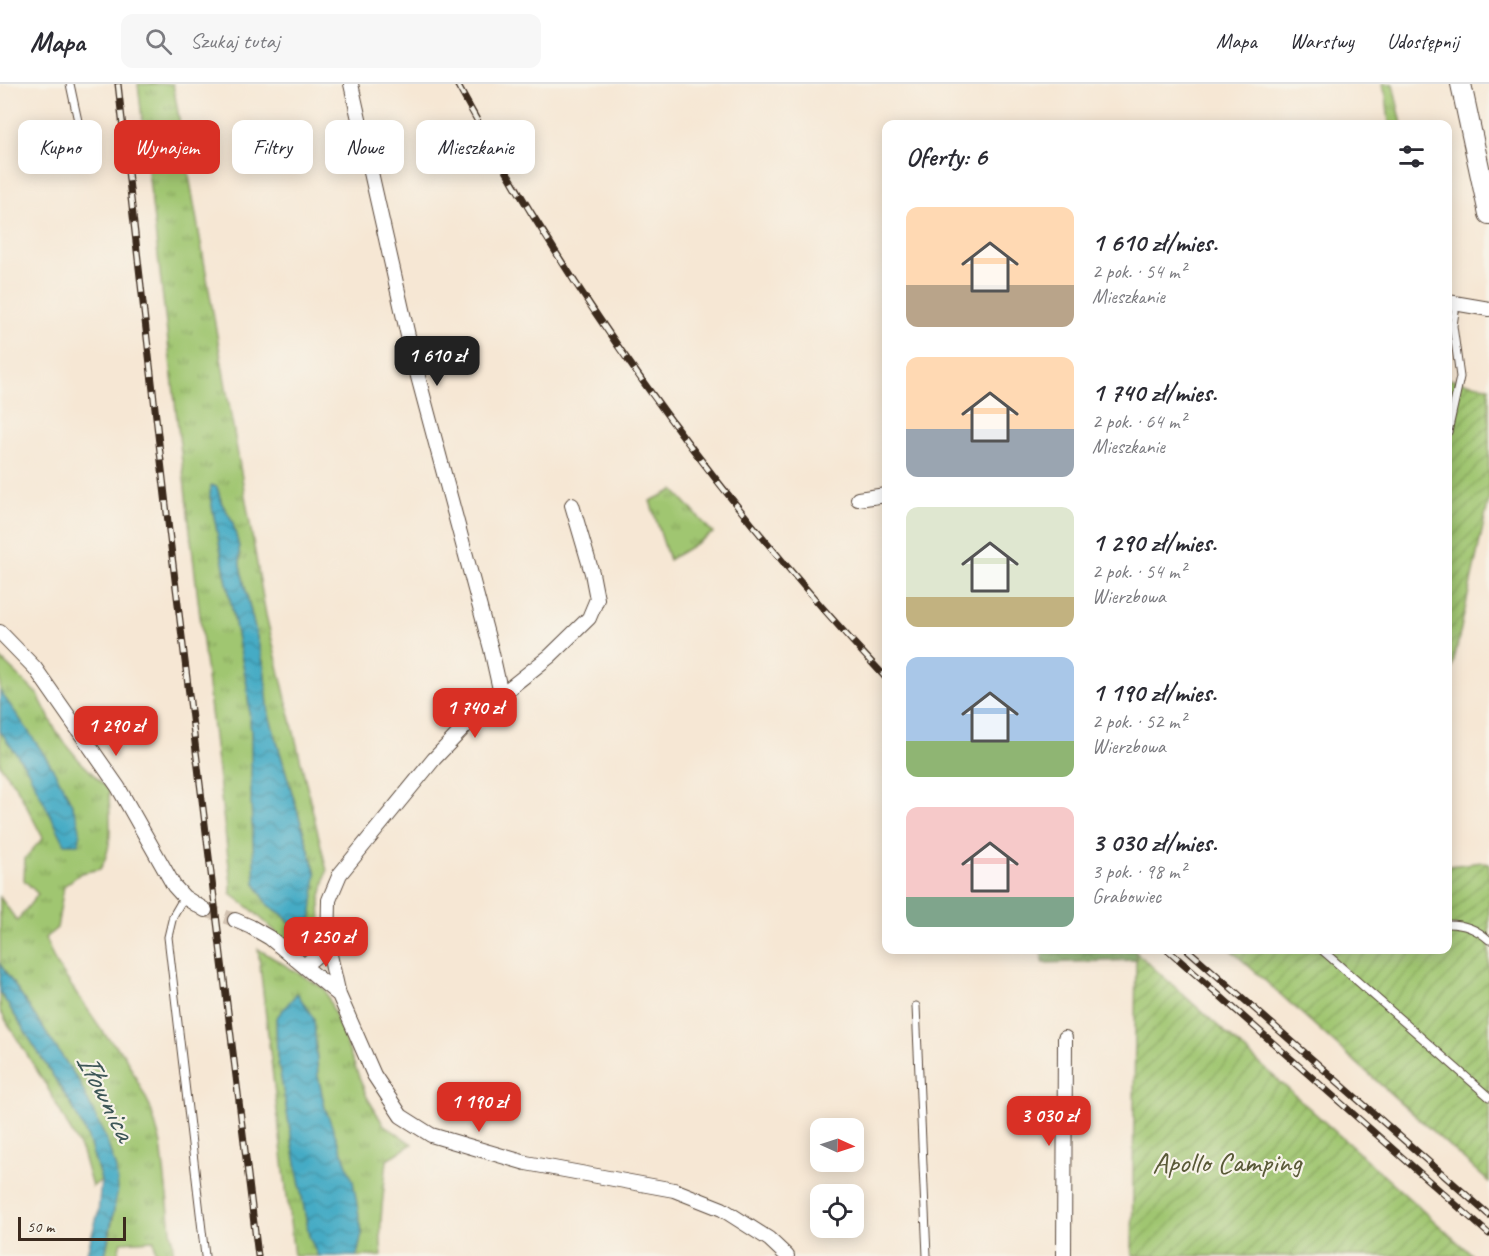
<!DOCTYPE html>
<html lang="pl">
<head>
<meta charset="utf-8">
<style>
  :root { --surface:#fff; --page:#f7f7f7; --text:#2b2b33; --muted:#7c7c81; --line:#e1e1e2; --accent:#d93025 }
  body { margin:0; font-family:Caveat,sans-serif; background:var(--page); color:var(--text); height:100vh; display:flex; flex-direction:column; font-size:22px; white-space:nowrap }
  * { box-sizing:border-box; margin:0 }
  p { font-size:20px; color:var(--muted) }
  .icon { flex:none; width:33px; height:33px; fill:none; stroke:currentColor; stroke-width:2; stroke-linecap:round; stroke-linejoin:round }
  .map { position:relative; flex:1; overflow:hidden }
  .panel { position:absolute; left:882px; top:36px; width:570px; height:834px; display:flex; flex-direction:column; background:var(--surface); border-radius:12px; box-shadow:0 3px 15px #0003 }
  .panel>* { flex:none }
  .guide { position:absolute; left:18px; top:36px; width:570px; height:54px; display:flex; gap:12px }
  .needle { width:39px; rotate:93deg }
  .tools { position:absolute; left:810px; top:1034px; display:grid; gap:12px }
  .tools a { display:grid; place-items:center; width:54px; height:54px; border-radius:12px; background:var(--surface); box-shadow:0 3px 15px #0003; font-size:30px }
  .scale { position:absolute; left:18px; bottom:15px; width:108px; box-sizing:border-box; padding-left:6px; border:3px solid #3b2a1e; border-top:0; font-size:16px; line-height:21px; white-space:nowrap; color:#3b2a1e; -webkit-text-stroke:4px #f7f3e8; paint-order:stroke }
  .price { position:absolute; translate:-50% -51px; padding:0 14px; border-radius:12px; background:var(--accent); color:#fff; font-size:20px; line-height:39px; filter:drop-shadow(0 2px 3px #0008) }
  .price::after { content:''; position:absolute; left:50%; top:36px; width:18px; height:14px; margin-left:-9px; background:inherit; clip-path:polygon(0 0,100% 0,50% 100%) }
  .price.current { background:#222; color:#fff }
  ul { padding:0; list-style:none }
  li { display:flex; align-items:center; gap:18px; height:150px; padding:0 24px }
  li span { display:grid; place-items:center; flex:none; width:168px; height:120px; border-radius:12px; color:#555 }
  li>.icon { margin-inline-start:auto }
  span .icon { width:72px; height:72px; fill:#fffc; stroke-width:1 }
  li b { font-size:26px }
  h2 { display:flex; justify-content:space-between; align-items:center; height:72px; padding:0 24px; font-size:26px }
  .pill { padding:0 21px; border-radius:12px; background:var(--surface); box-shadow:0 3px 15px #0003; font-size:21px; line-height:54px }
  .pill.current { background:var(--accent); color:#fff }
  header { display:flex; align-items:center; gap:36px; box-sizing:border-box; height:84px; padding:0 30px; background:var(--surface); border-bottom:2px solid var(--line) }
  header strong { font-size:28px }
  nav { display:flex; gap:33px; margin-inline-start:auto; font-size:21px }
  .search { width:420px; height:54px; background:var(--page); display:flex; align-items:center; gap:15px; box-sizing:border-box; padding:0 21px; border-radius:12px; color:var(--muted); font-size:22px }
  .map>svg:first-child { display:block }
  .grass { fill:url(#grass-tufts); stroke:#6e7848; stroke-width:1.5; fill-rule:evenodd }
  .forest { fill:url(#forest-crowns); stroke:#5e6a40; stroke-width:1.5 }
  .garden { fill:url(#garden-furrows); stroke:#6e7848; stroke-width:1.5 }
  .water { fill:url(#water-waves); stroke:#406a72; stroke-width:1.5 }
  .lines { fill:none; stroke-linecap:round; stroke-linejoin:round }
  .street-tunnel { stroke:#d1c1b0; stroke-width:14; stroke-dasharray:14 7; stroke-linecap:butt }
  .lane-casing { stroke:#574639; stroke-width:9 }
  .street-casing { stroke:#574639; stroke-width:16 }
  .secondary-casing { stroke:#574639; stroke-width:22 }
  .lane { stroke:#fff; stroke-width:7 }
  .street { stroke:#fff; stroke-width:14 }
  .secondary { stroke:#fff; stroke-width:20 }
  .rail-casing { stroke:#3b2a1e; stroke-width:7 }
  .rail { stroke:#f7f3e8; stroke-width:4.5; stroke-dasharray:14; stroke-linecap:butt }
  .labels { text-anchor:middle; stroke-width:4.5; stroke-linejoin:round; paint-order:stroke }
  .park-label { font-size:30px; fill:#595937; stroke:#f7f3e8 }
  .water-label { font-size:32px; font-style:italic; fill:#3e5758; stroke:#f7f3e8 }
</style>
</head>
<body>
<header>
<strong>Mapa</strong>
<div class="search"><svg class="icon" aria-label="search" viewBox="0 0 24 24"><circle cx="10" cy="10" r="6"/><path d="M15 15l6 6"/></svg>Szukaj tutaj</div>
<nav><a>Mapa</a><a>Warstwy</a><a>Udostępnij</a></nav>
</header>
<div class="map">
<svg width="1489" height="1172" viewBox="0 0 1489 1172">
  <defs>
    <pattern id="grass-tufts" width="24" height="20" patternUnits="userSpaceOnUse" patternTransform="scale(1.5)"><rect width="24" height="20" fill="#a0c671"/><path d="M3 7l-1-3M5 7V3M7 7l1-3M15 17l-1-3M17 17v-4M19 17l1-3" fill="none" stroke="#84a15c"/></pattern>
    <pattern id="forest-crowns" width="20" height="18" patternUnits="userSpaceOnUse" patternTransform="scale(1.5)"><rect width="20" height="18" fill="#80ab63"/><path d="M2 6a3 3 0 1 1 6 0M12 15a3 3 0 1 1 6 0" fill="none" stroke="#6a8b51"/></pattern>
    <pattern id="garden-furrows" width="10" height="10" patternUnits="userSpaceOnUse" patternTransform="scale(1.5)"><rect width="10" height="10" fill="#a0c671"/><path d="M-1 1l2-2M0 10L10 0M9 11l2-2" fill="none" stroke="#84a15c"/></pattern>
    <pattern id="water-waves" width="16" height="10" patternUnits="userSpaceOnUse" patternTransform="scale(1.5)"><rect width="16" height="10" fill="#45abc5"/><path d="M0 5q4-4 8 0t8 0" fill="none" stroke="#3b8b9f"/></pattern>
  </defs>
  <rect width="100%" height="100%" fill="#f7f3e8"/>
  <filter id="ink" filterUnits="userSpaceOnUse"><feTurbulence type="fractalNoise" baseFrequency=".0167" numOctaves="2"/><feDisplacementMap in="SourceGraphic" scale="12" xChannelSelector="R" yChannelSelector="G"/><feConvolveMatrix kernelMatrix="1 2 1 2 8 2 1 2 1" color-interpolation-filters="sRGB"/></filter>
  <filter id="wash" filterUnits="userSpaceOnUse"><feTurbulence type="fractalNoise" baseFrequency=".008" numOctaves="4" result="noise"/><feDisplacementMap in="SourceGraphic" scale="24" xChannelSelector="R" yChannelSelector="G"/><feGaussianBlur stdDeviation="1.35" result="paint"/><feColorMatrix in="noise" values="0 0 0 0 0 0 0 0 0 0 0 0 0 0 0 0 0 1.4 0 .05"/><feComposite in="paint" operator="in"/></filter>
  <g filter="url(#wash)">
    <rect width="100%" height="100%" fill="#f6e7d4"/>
    <!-- grass -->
    <path class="grass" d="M138,0H173L266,531L327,787L320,817L322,859L303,873L252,826L231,810V799ZM211,401L217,403L222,420L232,436L239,463L240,482L264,583L269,631L316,790L289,839L282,830L268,821L255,799L251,648L247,601L210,412Z
      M1382,0H1393L1402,40H1389L1386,11Z
      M674,406L713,449L669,476L650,417Z
      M0,574L38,611L57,649L79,676L109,706C109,733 115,762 100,785L81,789L64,802L57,844L45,854L55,878L106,952L124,970L150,1022L161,1060L174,1172H156L154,1156L121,1158L117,1172H105L113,1134L116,1085L106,1055L78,996L0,880V813L17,837L38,810L24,796L25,774L43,754L17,704L0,681Z
      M258,865L325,905L367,1013L383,1040L412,1060L387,1076C384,1108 378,1140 382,1172H357L362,1149L325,1024L318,992L314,935L276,934L277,972L309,1152L318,1172H294Z
      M0,908L71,1020L88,1054L101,1096L92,1103L82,1068L46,1001L0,927Z"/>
    <!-- forest -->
    <path class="forest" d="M1042,866H1133L1136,868V876L1043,879Z"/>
    <!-- garden -->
    <path class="garden" d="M1448,295L1489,303V415L1448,604Z
      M1483,778L1489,779V1098L1231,866H1448V782Z
      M1136,868L1473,1172H1132Z"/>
    <!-- water -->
    <path class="water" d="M211,401L217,403L222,420L232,436L239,463L240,482L264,583L269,631L316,790L311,838L304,852L282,830L268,821L255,799L251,719V648L247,601L210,412Z
      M0,607C18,633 94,732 78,760H65L27,685L0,647Z
      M0,880L78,996L106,1055L116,1085L118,1105L105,1172H86L98,1129L101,1096L88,1054L71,1020L0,908Z
      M297,909L314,935L318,992L325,1024L353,1097L362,1149L357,1172H318L309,1152L277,972L276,934Z"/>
  </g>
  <g filter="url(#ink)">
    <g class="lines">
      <!-- street-tunnel -->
      <path class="street-tunnel" d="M205,826L235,836"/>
      <!-- lane casing -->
      <g class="lane-casing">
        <path id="lane" d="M70,0L87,79
          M1448,348L1460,293L1453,242L1456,220
          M184,813L173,832L168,853L205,1172
          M1448,840C1464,840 1477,845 1489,856
          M1322,866L1489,1013
          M916,922L927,1172"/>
      </g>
      <!-- street casing -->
      <g class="street-casing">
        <path id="street" d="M351,0L413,274L491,565L501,610
          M1448,218L1489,225
          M858,415L886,411
          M0,548L35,584L118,703L174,802L184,813L205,826
          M235,836L251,843L270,854L339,911L374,991L401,1032L431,1051L526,1079L674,1106L722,1125L769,1155L787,1172
          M304,882L328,862
          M339,911L328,862L329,816L340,790L434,675L477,630L550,572L589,534L597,515L592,489L572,421
          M1064,1172L1065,954"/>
      </g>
      <!-- secondary casing -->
      <g class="secondary-casing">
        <path id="secondary" d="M1461,0L1489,130"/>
      </g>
      <!-- lane -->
      <use href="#lane" class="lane"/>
      <!-- street -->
      <use href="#street" class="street"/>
      <!-- secondary -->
      <use href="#secondary" class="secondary"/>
      <!-- rail casing -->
      <g class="rail-casing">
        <path id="rail" d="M118,0L169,447L258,1172
          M457,0C575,218 717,413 886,594
          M1168,866L1489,1150
          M1188,866L1489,1131"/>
      </g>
      <!-- rail -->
      <use href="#rail" class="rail"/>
    </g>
  </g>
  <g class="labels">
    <!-- park labels -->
    <g class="park-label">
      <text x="1227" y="1088">Apollo Camping</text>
    </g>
    <!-- water labels -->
    <g class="water-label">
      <text transform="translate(107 1012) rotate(63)" y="11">Iłownica</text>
    </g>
  </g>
</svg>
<div class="tools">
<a><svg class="needle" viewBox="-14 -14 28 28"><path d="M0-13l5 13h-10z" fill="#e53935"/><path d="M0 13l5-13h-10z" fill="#7c7c81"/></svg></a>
<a><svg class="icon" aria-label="locate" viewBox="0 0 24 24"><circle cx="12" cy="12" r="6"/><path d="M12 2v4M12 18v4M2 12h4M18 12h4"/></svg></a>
</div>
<div class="scale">50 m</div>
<b class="price current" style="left:437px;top:303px">1 610 zł</b>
<b class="price" style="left:475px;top:655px">1 740 zł</b>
<b class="price" style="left:116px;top:673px">1 290 zł</b>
<b class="price" style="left:326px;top:884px">1 250 zł</b>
<b class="price" style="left:479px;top:1049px">1 190 zł</b>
<b class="price" style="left:1049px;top:1063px">3 030 zł</b>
<div class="guide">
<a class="pill">Kupno</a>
<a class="pill current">Wynajem</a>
<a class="pill">Filtry</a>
<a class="pill">Nowe</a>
<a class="pill">Mieszkanie</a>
</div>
<section class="panel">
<h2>Oferty: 6<svg class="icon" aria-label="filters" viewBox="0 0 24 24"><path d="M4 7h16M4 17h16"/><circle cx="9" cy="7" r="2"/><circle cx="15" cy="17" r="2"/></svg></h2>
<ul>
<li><span style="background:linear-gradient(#ffd9b3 65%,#b9a48a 0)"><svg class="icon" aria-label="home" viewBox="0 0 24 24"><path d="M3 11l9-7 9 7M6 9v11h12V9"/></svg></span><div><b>1 610 zł/mies.</b><p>2 pok. · 54 m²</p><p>Mieszkanie</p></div></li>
<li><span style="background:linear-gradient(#ffd9b3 60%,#9aa5b1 0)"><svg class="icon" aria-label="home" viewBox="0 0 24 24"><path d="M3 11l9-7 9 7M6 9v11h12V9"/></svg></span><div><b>1 740 zł/mies.</b><p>2 pok. · 64 m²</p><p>Mieszkanie</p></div></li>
<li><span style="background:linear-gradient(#dfe7d0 75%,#c2b280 0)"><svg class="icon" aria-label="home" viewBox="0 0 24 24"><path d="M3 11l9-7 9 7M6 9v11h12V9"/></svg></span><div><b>1 290 zł/mies.</b><p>2 pok. · 54 m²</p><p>Wierzbowa</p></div></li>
<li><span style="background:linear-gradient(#a9c7e8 70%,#8fb573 0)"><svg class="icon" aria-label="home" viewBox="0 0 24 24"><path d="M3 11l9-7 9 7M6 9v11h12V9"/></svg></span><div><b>1 190 zł/mies.</b><p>2 pok. · 52 m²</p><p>Wierzbowa</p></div></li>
<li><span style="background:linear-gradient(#f6c9c9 75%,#7fa58c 0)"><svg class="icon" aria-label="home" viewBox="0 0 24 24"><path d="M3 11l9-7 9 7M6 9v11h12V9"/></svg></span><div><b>3 030 zł/mies.</b><p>3 pok. · 98 m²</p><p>Grabowiec</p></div></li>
</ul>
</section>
</div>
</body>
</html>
